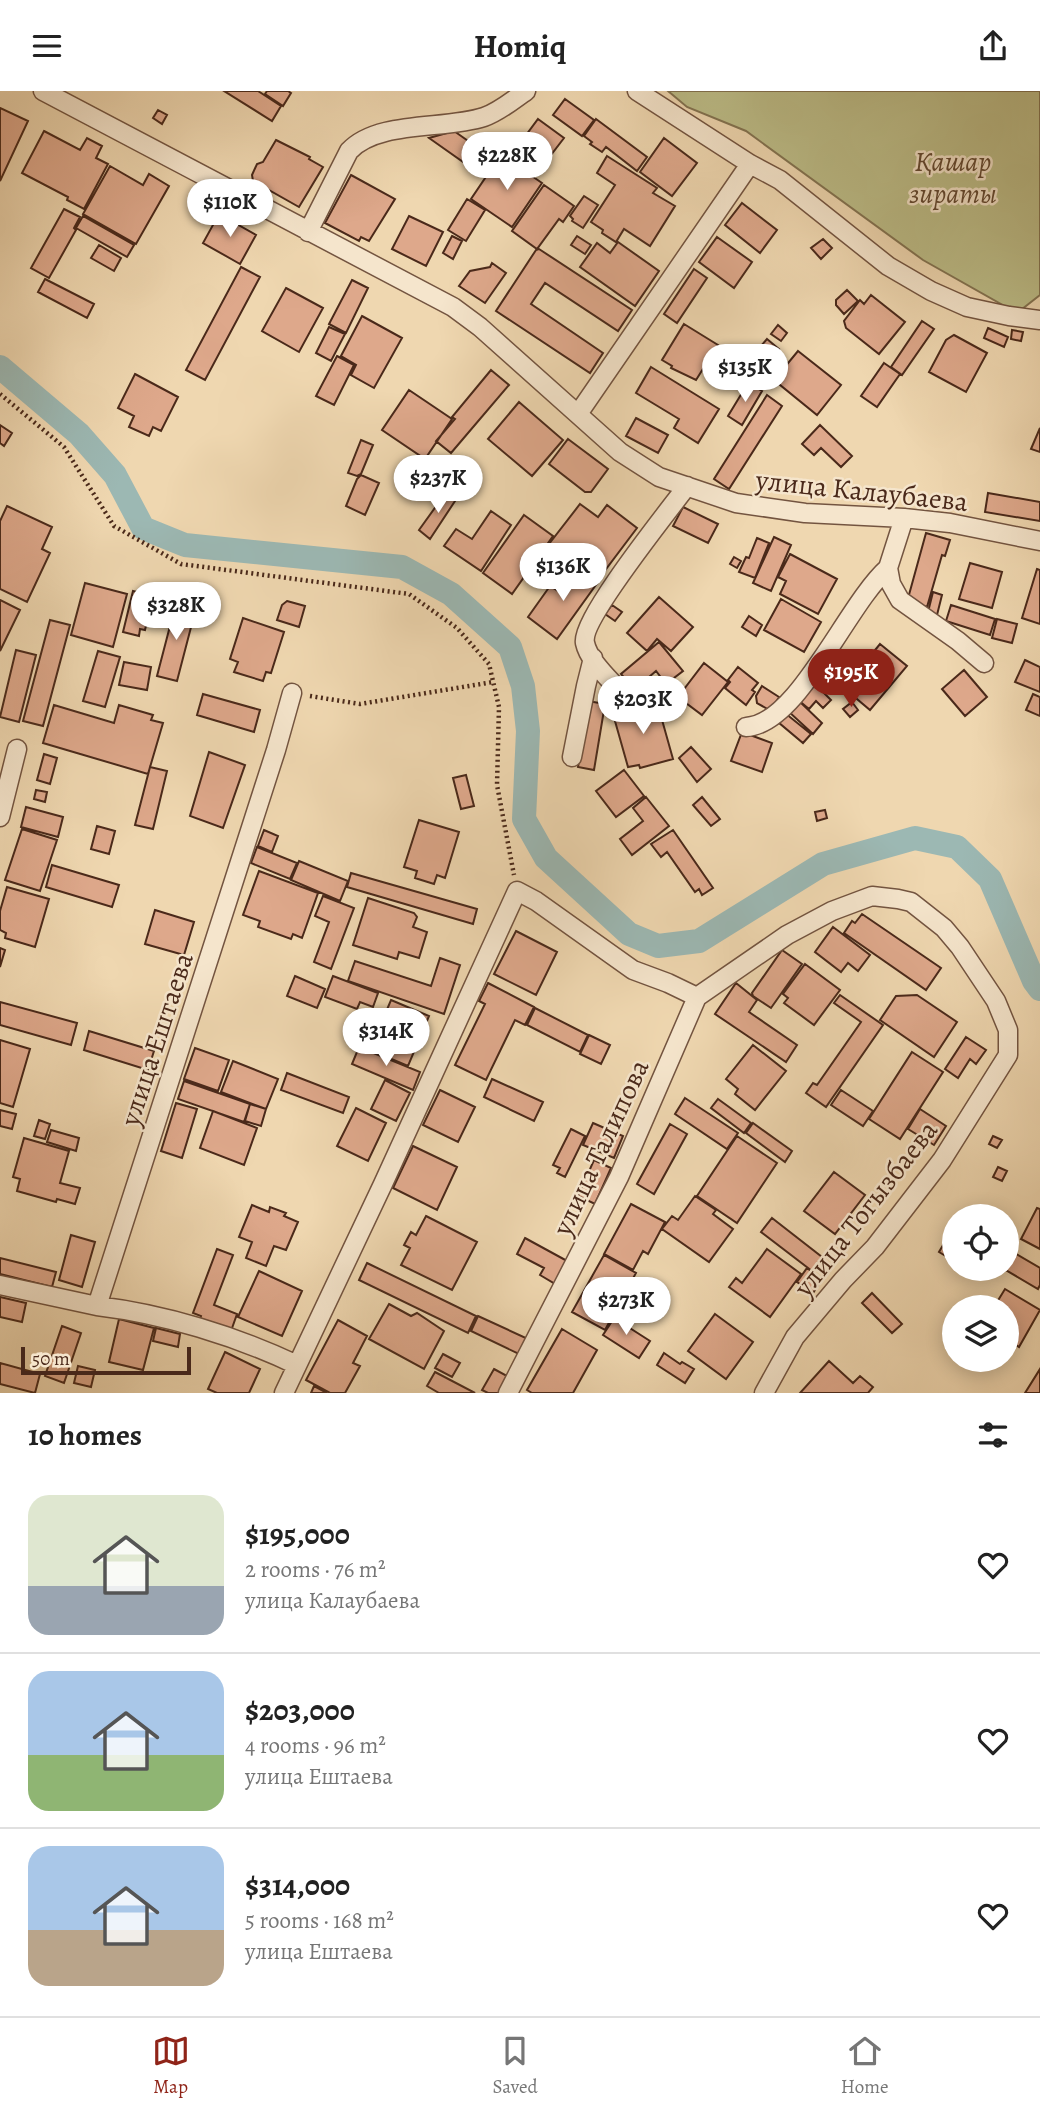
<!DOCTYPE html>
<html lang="en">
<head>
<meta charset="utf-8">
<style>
  :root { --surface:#fff; --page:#f2f2f2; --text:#222; --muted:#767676; --line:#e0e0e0; --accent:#8f2418 }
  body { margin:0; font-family:Alegreya,serif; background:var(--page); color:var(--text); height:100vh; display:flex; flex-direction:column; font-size:26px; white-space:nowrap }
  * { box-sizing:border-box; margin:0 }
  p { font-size:23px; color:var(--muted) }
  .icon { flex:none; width:38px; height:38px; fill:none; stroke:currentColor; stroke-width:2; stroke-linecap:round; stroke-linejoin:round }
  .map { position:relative; height:1302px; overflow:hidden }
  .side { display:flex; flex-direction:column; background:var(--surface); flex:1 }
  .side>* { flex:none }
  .controls { position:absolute; left:942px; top:1113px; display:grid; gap:14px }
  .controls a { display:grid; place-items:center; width:77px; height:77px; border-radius:50%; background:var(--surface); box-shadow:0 4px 18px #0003; font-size:35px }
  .scale { position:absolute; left:21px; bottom:18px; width:170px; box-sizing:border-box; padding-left:7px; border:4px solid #4a291a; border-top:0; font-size:19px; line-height:24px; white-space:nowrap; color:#4a291a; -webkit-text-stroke:5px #f5e5cc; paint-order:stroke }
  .price { position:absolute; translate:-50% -60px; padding:0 16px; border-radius:24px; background:#fff; color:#222; font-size:23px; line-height:46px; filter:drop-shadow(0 2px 4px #0008) }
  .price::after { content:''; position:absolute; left:50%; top:42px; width:21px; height:16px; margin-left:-10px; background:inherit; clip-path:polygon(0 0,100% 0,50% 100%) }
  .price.on { background:var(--accent); color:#fff }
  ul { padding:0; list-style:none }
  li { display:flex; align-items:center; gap:21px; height:175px; padding:0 28px }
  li+li { border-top:2px solid var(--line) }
  li span { display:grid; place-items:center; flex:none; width:196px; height:140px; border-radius:21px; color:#555 }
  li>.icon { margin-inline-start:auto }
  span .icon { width:84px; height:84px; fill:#fffc; stroke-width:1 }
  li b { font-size:30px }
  h2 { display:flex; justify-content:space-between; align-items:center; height:84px; padding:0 28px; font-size:30px }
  header { display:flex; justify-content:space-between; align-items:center; height:91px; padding:0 28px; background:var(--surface); font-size:32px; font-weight:600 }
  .tabs { display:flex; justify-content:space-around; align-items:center; height:98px; border-top:2px solid var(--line); background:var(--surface); font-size:19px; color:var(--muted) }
  .tabs a { display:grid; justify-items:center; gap:4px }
  .tabs .on { color:var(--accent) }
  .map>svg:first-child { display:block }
  .green { fill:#bcbd88; stroke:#837351; stroke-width:2 }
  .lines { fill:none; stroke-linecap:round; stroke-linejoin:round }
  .canal { stroke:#9cb8b3; stroke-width:24 }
  .building { fill:#dea88b; stroke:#4a291a; stroke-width:2 }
  .minor-casing { stroke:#735440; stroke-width:21 }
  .path { stroke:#4a291a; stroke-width:4.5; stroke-dasharray:2 3.5; stroke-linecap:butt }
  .minor { stroke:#f5e5cc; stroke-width:18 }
  .labels { text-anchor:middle; stroke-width:5; stroke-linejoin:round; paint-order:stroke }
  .park-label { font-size:28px; font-style:italic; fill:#614730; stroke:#f5e5cc }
  .street-label { font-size:28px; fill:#4a291a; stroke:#f5e5cc }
</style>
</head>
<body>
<header><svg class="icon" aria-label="menu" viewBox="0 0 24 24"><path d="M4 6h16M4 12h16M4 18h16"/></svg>Homiq<svg class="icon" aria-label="share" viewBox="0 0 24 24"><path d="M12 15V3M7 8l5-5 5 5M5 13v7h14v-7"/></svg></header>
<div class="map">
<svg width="1040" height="1302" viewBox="0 0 1040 1302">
  <rect width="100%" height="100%" fill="#efd7b0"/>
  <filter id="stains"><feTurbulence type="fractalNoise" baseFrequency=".00286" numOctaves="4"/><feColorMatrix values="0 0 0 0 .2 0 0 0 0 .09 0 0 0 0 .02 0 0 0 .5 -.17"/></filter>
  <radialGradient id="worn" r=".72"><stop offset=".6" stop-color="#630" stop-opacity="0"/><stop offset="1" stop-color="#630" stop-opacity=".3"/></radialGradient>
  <!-- green -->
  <path class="green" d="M668,0H1040V204L1017,222L923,169L746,40L687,16Z"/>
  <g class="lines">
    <!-- canal -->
    <path class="canal" d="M0,276L79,343L115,384L143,437L185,454L402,476L451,503L510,556L523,595L528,640L524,728L546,767L629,843L658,855L699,850L823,773L915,747L957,756L990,788L1034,890L1040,898"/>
  </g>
  <!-- building -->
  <path class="building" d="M224,0H258L281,15L272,30Z
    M267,0H288L291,2L283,15L265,3Z
    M565,8L594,29L582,45L553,24Z
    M0,17L28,30L0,90Z
    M158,19L167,24L162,33L153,27Z
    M538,28L564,47L534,86L509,67Z
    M596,28L647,66L637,80L606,56L602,61L590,53L592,51L584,45Z
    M44,40L80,59L87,47L102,55L96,67L108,73L84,118L67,109L68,106L22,82Z
    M454,40L495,69L483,85L429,47Z
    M664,47L697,72L672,105L640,81Z
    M276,49L310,66L309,68L323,76L299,116L253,90L252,84L257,73L263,71Z
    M607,65L657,97L653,102L675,115L650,155L624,138L616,151L602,142L603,139L591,131L615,94L597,82Z
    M510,70L542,92L512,136L471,108L496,71L505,77Z
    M110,75L143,94L149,83L169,95L136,153L83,123Z
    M351,84L395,108L369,150L361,146L359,150L325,132Z
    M544,94L574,115L563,131L559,128L537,158L512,140Z
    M584,105L598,114L583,137L572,130L573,128L570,125Z
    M467,108L485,119L466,150L448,139Z
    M742,112L777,139L760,162L725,134Z
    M64,118L80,126L74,137L76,139L49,187L31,177Z
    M219,123L256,144L240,173L203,152Z
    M83,125L134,154L127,166L76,137Z
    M409,125L443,141L426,175L392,158Z
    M452,145L462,150L453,168L443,162Z
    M577,145L591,154L585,163L571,154Z
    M717,146L752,171L734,197L699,171Z
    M823,148L832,157L821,168L811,157Z
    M618,151L659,180L635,215L580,176L597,152L610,162Z
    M99,154L121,167L114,180L91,167Z
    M539,158L632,219L618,240L545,192L531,213L603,262L590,282L496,220L536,159Z
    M492,172L506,182L485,212L459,195L470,180L490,176Z
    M241,176L260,186L205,289L186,279Z
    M694,178L707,187L677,232L664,223Z
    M45,188L94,213L87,227L38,201Z
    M352,189L368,197L346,242L329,233Z
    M286,197L323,217L299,261L262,240Z
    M847,199L858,210L844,223L836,214V209Z
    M871,204L905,231L879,263L846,237L844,230L860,209L864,213Z
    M362,225L402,247L374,297L351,284L356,274L341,265Z
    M922,230L934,238L902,284L891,276Z
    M684,233L718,254L696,289L671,277L672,275L662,269Z
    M778,234L787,242L781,250L771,243Z
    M329,236L345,243L331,270L316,262Z
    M988,237L1008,246L1004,256L984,247Z
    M1012,239L1023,241L1021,250L1011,248Z
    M954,244L987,262L966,301L929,281L946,249Z
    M767,248L779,258L765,274L753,264Z
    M798,260L841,294L817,324L774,289Z
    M337,265L354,274L334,314L316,305Z
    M884,272L900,283L877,316L861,305Z
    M651,276L719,318L698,352L674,337L679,328L636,302Z
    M491,279L509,294L451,362L436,350L455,328L452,326Z
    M135,283L178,306L161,340L153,336L149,345L129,336L134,325L118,317Z
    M748,292L762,300L742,334L728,325Z
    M409,299L452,328L425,368L382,339Z
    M767,304L782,315L729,398L714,388Z
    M519,311L563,349L532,385L488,348Z
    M636,327L668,344L658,362L626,345Z
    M0,334L12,342L4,355L0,352Z
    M820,334L852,365L841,376L821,357L814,364L802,353Z
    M1040,337V361L1031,358Z
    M568,348L608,378L591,401H585L549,373Z
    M361,349L373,354L361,383L357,385L348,382Z
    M361,384L379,392L365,424L346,415L357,388Z
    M447,400L457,407L430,448L419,439Z
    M988,402L1040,411V430L985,421Z
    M580,413L598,426L607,414L637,437L597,490L549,453Z
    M7,415L52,436L42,458L50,462L27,511L0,498V430Z
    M683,416L718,433L708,452L673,435Z
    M491,420L511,434L481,480L444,455L456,438L472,448Z
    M524,424L553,445L512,503L483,482Z
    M926,442L950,449L945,465L942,464L927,516L907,511Z
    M774,446L791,454L771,500L753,492Z
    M757,447L769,452L755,487L739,481L746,466L749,467Z
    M790,463L837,488L818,523L780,503L786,490L778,486Z
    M734,466L741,470L737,477L730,473Z
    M970,472L1002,481L992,517L959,508Z
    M576,475L598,491L557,548L528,526L550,495L558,500Z
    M1037,478L1040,479V533L1022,527Z
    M85,492L127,503L113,556L71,544Z
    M133,500L153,505L145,539L140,538L139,545L123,541Z
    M933,501L942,504L937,524L928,521Z
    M659,506L693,536L671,560L657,548L647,560L627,542Z
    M781,508L821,531L804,561L764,539Z
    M0,509L20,519L0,560Z
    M287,510L305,515L299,536L277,529L282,514Z
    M176,512L196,517L177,590L157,585Z
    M612,514L622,521L615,530L605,523Z
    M951,514L995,528L990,544L946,530Z
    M749,525L762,534L756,545L742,536Z
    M243,527L284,541L271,582L266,581L263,590L234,581L238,571L230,568Z
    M997,528L1017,533L1012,552L992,547Z
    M50,529L70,534L43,635L23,630Z
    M659,551L683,580L666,593L656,580L634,599L621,583Z
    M880,553L907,575L870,619L844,597Z
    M16,559L36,564L19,631L0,626Z
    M98,560L120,566L105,616L83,610Z
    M1025,569L1040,576V601L1015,591Z
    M124,571L151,576L147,599L119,594Z
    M704,572L728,591L702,624L678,606Z
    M738,576L758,592L752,599L755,601L746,614L725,597L730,591L728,589Z
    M964,579L987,606L965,625L942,598Z
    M813,591L831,609L823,617L816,610L809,618L797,608Z
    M762,595L779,606L771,620L757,612L756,605Z
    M203,603L260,619L254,641L197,624Z
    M1033,603L1040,606V625L1026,619Z
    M798,609L822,632L813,643L788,620Z
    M588,610L605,613L594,679L578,676Z
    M657,611L673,668L640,677L639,674L628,676L613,623Z
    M852,611L858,619L850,626L843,618Z
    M54,614L114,632L119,614L153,624L151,629L163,632L148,683L43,652Z
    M785,622L811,643L803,652L778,631Z
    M742,641L772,652L762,681L731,670Z
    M691,656L711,678L697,691L679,667Z
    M209,661L245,674L223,737L190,725Z
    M44,663L57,667L50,693L37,689Z
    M150,676L167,680L153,738L135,734Z
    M624,679L644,705L616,726L596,700Z
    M466,684L474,715L461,718L453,687Z
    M36,699L47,701L45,711L34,708Z
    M646,706L669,735L632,764L620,748L643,730L633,717Z
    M702,706L720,728L711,735L693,714Z
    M26,716L63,726L58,746L21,736Z
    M825,719L827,727L817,730L815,721Z
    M419,729L459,741L445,787L437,784L434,793L415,787L417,780L404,776Z
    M97,735L115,740L109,763L91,758Z
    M22,738L57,749L40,800L5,789Z
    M264,739L278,745L272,761L258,755Z
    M673,739L713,797L702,804L699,798L695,801L667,761L661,766L651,753Z
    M257,756L297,772L290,788L251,772Z
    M299,770L348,790L340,810L291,789Z
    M52,774L119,794L112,816L46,796Z
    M259,780L318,802L302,847L293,843L291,848L258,836L260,830L243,824Z
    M351,782L477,818L473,833L347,796Z
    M7,796L49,808L35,856L5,847L6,842L0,839V820Z
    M323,805L354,817L331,878L314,871L329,831L315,825Z
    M368,807L414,822L417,826L413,836L427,841L419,867L399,861L397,868L353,854Z
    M155,819L194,831L184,864L145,853Z
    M862,823L941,877L926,899L844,842L852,830L855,832Z
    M833,836L870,864L858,880L848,872L841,881L815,861Z
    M516,840L557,861L536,904L494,883Z
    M0,857L5,859L0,876Z
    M782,859L802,873L771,917L753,905L752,902Z
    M440,867L460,874L444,923L348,890L355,870L431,895Z
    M805,873L840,899L814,934L784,912L788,907L783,903Z
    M295,885L325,898L317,917L287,905Z
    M333,885L378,902L373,916L360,911L357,918L325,906Z
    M488,892L534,916L525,934L515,929L486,989L455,974L485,913L479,910Z
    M736,892L757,909L749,921L797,954L786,971L715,923Z
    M840,904L883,934L826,1016L806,1002L813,992L817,994L861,931L834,912Z
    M917,904L957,931L934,966L880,929L896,905Z
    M391,909L429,925L408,975L370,959Z
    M0,911L77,932L71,954L0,934Z
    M535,917L588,944L580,961L527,934Z
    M89,940L154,960L148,979L84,959Z
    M589,944L610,954L601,973L580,963Z
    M966,946L986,959L976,973L970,968L958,987L945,978Z
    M0,949L30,958L13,1016L0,1012Z
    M753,954L786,980L755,1019L735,1003L738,998L726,988Z
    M359,956L420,981L413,999L352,973Z
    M195,957L229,969L218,1000L184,988Z
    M912,961L943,981L900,1048L869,1028Z
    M233,970L278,988L266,1018L221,1001Z
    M287,982L349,1006L343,1022L281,999Z
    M492,988L543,1011L534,1030L484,1006Z
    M385,989L410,1002L396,1030L371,1018Z
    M184,990L250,1013L244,1031L178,1008Z
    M440,999L475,1016L458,1051L423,1034Z
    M841,999L873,1020L863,1035L831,1014Z
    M685,1007L738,1042L727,1058L675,1023Z
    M718,1008L751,1032L744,1042L711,1017Z
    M176,1012L197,1018L182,1067L161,1060Z
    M250,1013L266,1018L261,1035L245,1030Z
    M356,1017L386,1032L368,1070L337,1055Z
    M920,1018L946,1035L934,1054L908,1038Z
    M0,1019L16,1023L12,1038L0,1035Z
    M213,1020L257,1037L244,1074L200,1057Z
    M39,1029L50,1033L45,1048L34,1045Z
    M593,1032L623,1045L614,1067L583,1054Z
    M753,1032L792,1060L785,1071L746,1042Z
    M670,1033L687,1043L654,1103L637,1093Z
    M571,1038L585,1045L565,1086L557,1082L560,1077L553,1074Z
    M51,1039L79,1047L76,1060L47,1051Z
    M737,1045L777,1072L737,1132L697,1105Z
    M993,1045L1002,1049L997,1057L989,1053Z
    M24,1047L69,1060L60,1092L80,1097L75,1113L57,1108L56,1111L17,1100L20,1088L13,1086Z
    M413,1055L457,1076L437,1119L393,1097Z
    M594,1069L611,1077L595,1113L578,1105Z
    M998,1076L1007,1080L1002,1090L993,1086Z
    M834,1081L865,1104L835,1143L804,1120Z
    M695,1105L716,1119L713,1123L733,1138L709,1171L662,1138L672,1125L678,1129Z
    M631,1113L665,1131L648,1163L643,1160L633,1179L604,1163Z
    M252,1114L269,1121L270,1116L286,1122L284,1125L298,1131L286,1159L274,1155L266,1175L246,1167L252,1151L239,1146Z
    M1037,1117L1040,1118V1158L1021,1148Z
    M426,1125L477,1151L452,1199L401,1174L410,1157L404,1154L411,1141L416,1144Z
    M772,1127L822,1166L812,1180L761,1141Z
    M71,1144L95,1151L82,1196L59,1189Z
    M948,1146L954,1150V1170L939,1161Z
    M525,1147L569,1171L557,1194L540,1184L544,1177L517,1163Z
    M217,1158L233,1164L214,1214L237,1223L231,1240L200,1228L201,1225L193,1222Z
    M767,1158L801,1183L770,1226L729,1196L736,1187L742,1192Z
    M1011,1160L1040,1177V1194L1038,1198L1004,1178H1006V1168Z
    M604,1164L636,1182L605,1239L572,1221Z
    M0,1167L56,1181L52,1196L0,1183Z
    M367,1172L476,1225L468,1242L359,1189Z
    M807,1177L822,1188L813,1202L797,1191Z
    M259,1180L302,1200L282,1245L238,1226Z
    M1005,1198L1040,1219L1019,1256L1006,1248V1216H994Z
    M872,1202L902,1233L892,1242L862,1212Z
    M0,1206L26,1212L22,1231L0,1226Z
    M389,1213L411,1225L417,1222L444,1240L424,1278L369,1248Z
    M715,1223L753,1251L726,1288L688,1260Z
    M616,1224L624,1229L622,1232L650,1250L639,1267L603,1244Z
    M478,1225L528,1248L521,1264L471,1240Z
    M119,1228L154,1237L143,1279L109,1271Z
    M338,1229L367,1245L353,1272L360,1275L345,1302H330L306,1289Z
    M62,1235L81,1242L64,1292L45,1285Z
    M156,1237L180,1243L178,1256L153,1250Z
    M562,1238L597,1259L573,1302H532L527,1299Z
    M225,1261L260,1278L249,1302H217L208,1298Z
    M664,1262L680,1273L682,1271L694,1278L685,1292L657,1274Z
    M443,1263L460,1272L452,1286L435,1277Z
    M829,1270L853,1292L860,1285L873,1296L868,1302H800Z
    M0,1272L40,1283L35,1302L0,1293Z
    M78,1275L95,1279L91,1296L74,1292Z
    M494,1278L509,1286L500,1302H488L482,1299Z
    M1040,1278V1302H1025Z
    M435,1281L475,1302H439L427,1295Z
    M314,1295L327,1302H311Z"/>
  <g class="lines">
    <!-- minor casing -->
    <g class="minor-casing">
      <path id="minor" d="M43,0L453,216L480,236L620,361L659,386L736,412L805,422L904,427L950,432L1040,450
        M637,0L750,73L780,89L888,175L931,200L967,216L1009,225L1040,229
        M308,141L349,60C378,29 445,39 484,26C499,21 513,9 526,0
        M578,323L750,73
        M904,427L888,477L891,493L900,509L958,550L984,572
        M623,604C612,590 589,571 585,552C580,529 670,418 687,395
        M746,636C798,634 847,513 888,477
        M572,666L586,595L593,567
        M0,726L17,658
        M697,906L787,844L832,820L872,805L898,808L911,811L944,837L960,856L996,910L1008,939V964L942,1069L875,1156L843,1189L795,1246L764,1302
        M0,1194L97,1215L276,659L292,602
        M97,1215C164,1223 236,1245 297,1274
        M284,1302L383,1093L517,800L536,810L633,879L668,892L697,906
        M508,1302L619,1086L697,906"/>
    </g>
    <!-- path -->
    <path class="path" d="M0,303L64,356L114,435L181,473L409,503L457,537L489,573L499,616L497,694L514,784
      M310,605L360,613L493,591"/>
    <!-- minor -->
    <use href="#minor" class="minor"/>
  </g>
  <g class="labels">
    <!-- park labels -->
    <g class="park-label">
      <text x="953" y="80">Қашар<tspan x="953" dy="32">зираты</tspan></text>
    </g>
    <!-- street labels -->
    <g class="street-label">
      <text transform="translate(862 399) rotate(6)" y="10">улица Калаубаева</text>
      <text transform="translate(156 948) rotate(-72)" y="10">улица Ештаева</text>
      <text transform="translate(600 1056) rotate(-65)" y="10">улица Талипова</text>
      <text transform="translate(865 1117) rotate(-52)" y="10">улица Тогызбаева</text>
    </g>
  </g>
  <rect width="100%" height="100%" filter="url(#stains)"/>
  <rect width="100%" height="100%" fill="url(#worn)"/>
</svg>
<div class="controls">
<a><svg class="icon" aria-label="locate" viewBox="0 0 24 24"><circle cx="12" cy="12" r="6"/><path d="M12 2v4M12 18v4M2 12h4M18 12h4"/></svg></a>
<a><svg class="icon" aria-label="layers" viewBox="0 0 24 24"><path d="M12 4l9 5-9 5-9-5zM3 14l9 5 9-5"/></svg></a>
</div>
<div class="scale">50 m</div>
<b class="price" style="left:507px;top:101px">$228K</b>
<b class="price" style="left:230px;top:148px">$110K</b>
<b class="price" style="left:745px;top:313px">$135K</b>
<b class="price" style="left:438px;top:424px">$237K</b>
<b class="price" style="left:563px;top:512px">$136K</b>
<b class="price" style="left:176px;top:551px">$328K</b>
<b class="price on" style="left:851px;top:618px">$195K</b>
<b class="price" style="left:643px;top:645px">$203K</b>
<b class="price" style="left:386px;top:977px">$314K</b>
<b class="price" style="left:626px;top:1246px">$273K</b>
</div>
<section class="side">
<h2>10 homes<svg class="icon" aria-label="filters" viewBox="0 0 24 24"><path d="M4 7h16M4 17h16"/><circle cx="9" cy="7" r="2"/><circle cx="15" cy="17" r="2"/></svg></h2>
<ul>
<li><span style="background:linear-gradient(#dfe7d0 65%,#9aa5b1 0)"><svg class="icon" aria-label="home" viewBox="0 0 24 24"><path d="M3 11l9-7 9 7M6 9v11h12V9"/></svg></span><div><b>$195,000</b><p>2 rooms · 76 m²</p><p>улица Калаубаева</p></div><svg class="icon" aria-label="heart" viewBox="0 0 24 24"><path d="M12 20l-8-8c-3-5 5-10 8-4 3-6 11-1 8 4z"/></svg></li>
<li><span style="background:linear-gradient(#a9c7e8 60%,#8fb573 0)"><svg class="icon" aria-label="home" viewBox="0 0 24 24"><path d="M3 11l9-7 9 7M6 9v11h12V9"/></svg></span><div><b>$203,000</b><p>4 rooms · 96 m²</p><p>улица Ештаева</p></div><svg class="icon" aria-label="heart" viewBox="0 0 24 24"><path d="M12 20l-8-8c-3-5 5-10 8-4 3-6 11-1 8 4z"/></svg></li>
<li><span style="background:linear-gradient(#a9c7e8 60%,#b9a48a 0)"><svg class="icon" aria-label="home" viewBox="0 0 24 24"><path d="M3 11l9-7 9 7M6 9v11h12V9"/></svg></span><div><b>$314,000</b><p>5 rooms · 168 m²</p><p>улица Ештаева</p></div><svg class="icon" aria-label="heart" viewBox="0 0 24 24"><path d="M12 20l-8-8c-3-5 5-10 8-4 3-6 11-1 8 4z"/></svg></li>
</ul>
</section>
<nav class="tabs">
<a class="on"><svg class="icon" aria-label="map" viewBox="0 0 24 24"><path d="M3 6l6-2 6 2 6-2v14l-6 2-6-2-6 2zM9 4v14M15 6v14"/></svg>Map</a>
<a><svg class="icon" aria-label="saved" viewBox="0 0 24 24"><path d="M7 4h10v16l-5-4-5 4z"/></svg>Saved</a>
<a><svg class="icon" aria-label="home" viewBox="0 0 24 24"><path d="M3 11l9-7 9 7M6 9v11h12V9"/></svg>Home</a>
</nav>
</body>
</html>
